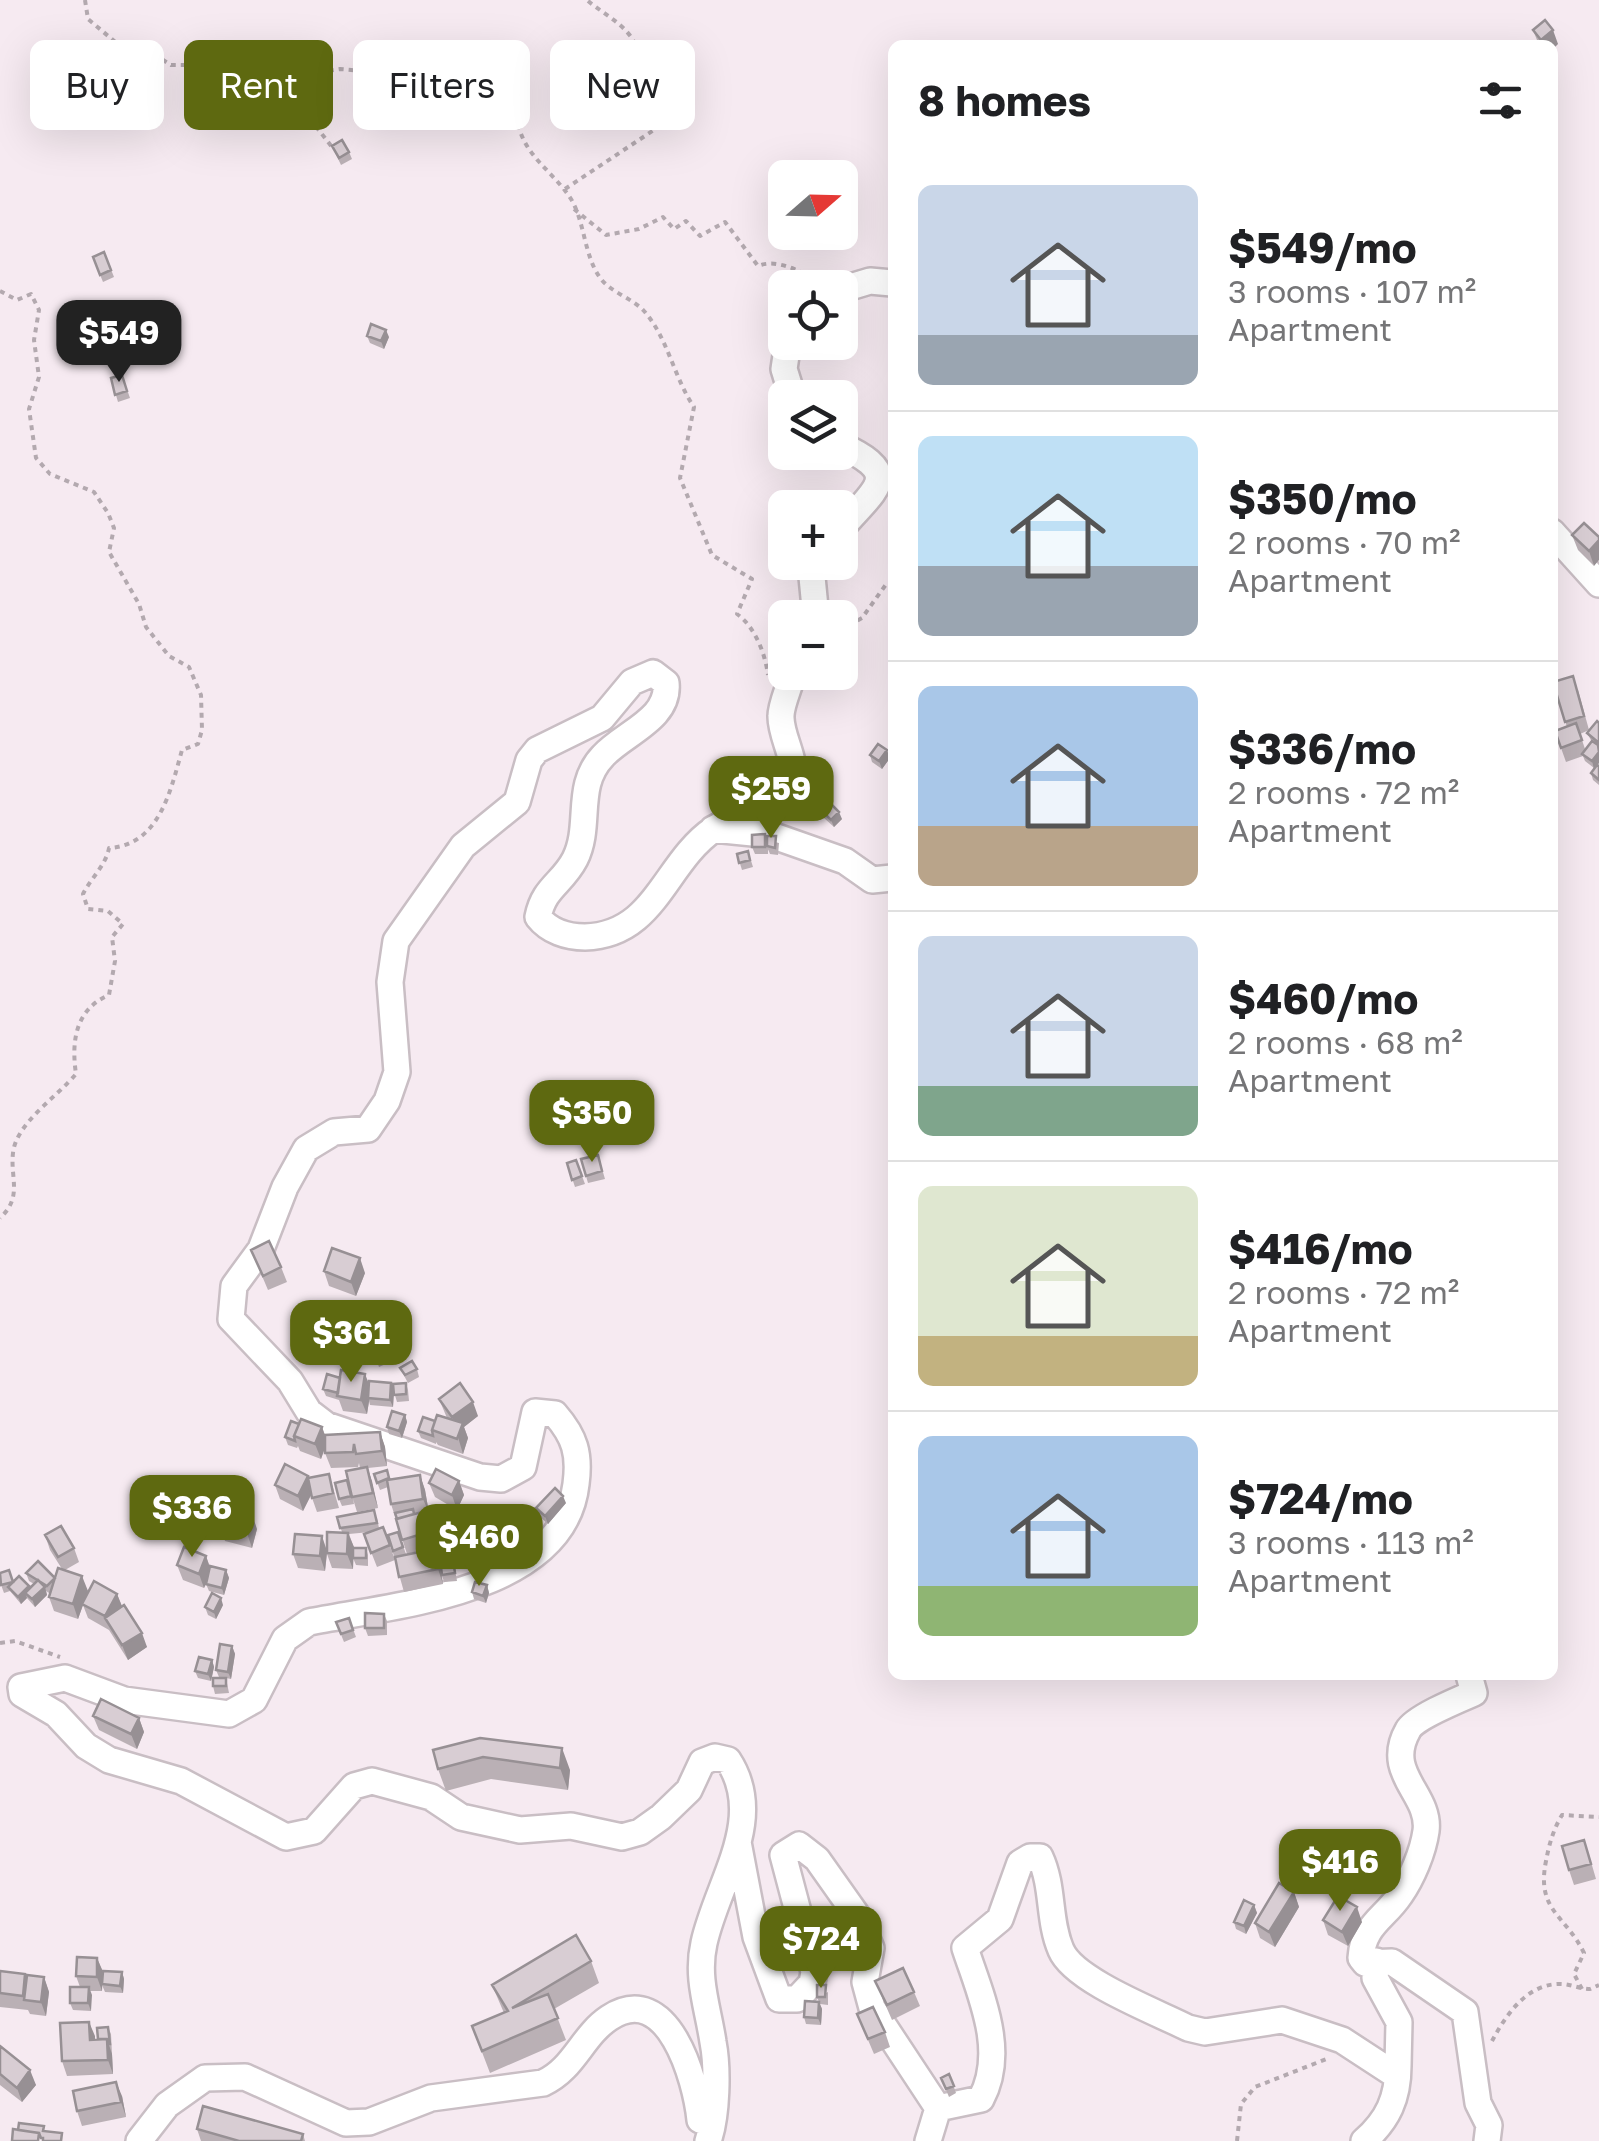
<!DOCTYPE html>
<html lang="en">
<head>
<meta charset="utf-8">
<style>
  :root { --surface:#fff; --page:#f2f2f2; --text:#202124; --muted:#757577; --line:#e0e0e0; --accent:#5e6910 }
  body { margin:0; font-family:"Golos Text",sans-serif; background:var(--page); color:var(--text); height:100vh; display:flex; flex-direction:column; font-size:38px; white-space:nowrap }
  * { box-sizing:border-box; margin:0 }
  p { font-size:32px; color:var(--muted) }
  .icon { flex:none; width:55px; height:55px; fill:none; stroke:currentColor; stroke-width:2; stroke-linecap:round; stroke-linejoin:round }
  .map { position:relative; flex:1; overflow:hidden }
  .details { position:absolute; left:888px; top:40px; width:670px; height:1640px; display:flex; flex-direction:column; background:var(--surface); border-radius:15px; box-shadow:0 10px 40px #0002 }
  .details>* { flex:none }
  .banner { position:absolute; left:30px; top:40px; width:708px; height:90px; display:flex; gap:20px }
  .needle { width:65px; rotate:70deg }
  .buttons { position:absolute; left:768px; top:160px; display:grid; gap:20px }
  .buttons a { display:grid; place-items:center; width:90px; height:90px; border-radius:15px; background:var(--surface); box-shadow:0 10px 40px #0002; font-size:50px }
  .price { position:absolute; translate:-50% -85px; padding:0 22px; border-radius:20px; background:var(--accent); color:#fff; font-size:32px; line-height:65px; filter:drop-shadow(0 2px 5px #0008) }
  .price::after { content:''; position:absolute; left:50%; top:60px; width:30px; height:22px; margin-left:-15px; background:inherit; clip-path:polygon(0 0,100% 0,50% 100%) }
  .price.on { background:#222; color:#fff }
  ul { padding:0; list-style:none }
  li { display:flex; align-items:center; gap:30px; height:250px; padding:0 30px }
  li+li { border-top:2px solid var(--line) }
  li span { display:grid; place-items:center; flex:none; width:280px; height:200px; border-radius:15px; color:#555 }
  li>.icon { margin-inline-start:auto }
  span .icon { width:120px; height:120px; fill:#fffc; stroke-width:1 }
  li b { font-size:42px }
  h2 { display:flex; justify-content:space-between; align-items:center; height:120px; padding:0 30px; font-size:42px }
  .tag { padding:0 35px; border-radius:15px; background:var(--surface); box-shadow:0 10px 40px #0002; font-size:35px; line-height:90px }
  .tag.on { background:var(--accent); color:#fff }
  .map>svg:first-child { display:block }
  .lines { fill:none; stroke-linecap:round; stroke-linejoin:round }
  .minor-casing { stroke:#c9bec4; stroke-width:30 }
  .path { stroke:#b3a9af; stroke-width:4; stroke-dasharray:5 5; stroke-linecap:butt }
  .minor { stroke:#fff; stroke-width:25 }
  .wall { fill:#bab0b5 }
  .shaded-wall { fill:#979094 }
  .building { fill:#d8cdd3; stroke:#979094; stroke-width:2.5 }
</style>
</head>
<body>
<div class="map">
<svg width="1599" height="2141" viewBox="0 0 1599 2141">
  <rect width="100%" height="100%" fill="#f6eaf1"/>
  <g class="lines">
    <!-- minor casing -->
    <g class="minor-casing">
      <path id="minor" d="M840,290L870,281L892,283
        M788,342L784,369L793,398
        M840,445C906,475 874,489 840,530
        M1552,532L1599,584
        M816,618L812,577L816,562
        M713,829L771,835L845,861L872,880L892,878
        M1469,1675L1474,1693C1460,1699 1414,1718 1408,1730C1383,1774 1431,1794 1426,1831C1423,1852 1412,1878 1400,1895C1384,1919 1363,1925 1361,1958L1365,1963L1392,1962L1465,2012L1478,2103L1489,2125L1487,2141
        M738,1842L756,1937L779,1999H797L812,1983L814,1972L783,1855L799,1845L817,1859L858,1917L871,1948L865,1982L872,2008L938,2108L981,2099C1007,2051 980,1994 965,1948L1000,1919L1020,1863L1030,1857H1040C1054,1887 1048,1920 1061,1950C1074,1981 1157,2012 1188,2028L1205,2032L1282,2020L1342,2040L1391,2072L1398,2066L1399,2022L1375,1978L1376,1961
        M139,2141L167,2105L205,2078L245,2077L346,2123L369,2122L431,2098L543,2083C574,2069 582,2036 609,2018C668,1979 696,2080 700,2120
        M708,2141C717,2116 718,2068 713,2042C708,2008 696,1978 704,1943C717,1883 767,1819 728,1760L715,1757L702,1762L689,1790L661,1817L640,1832L622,1837L571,1826L520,1830L461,1817L431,1797L372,1781L354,1786L314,1831L286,1837L181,1781L109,1760L86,1746L56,1714L22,1694L21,1687L65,1678L124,1700L229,1714L254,1700L285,1639L309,1622C394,1605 564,1593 576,1484C580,1454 575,1437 555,1414L535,1412L523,1467L501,1479L480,1477L326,1425L309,1412L290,1381L231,1319L234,1286L261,1249L285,1187L306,1149L334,1132L368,1129L387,1101L397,1072L390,982L396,941L463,846L517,802L529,760L537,750L602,718L632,682L653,673L666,683C670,719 624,733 603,756C574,786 592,825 575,859C562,884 544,887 538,917C549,931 567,937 585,937C656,935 664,863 714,829C735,814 773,810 788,790C804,770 780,739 781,716C781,704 790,686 793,672
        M928,2141L938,2108
        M1364,2141C1388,2120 1398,2098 1398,2066"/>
    </g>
    <!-- path -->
    <path class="path" d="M85,0L88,19L126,51L141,46L171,65H210L243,88L265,90L278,91L309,74L340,69L385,73L452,101L487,108L518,124C526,158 553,171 571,199C585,222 584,257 601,279C612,293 632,298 644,311C668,338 674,378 694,407L680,478L712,555L752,579L737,614C755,627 765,653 768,675
      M296,81L307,115L332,147
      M565,189L678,114L652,110L633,100C627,84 635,76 637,61C642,32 605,16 587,0
      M574,209L606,235L639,229L663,217L674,229L686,221L700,236L725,222L758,266C778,258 800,272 820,281
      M0,291L17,300L31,294L39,310L34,340L39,377L29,409L36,458L50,474L94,492L108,513L114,528L109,552L139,604L146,627L169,656L189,667L201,695L202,730L198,744L182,750C171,789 160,845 109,848C106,865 91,878 83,894L88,909L108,911L123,924L112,937L115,961L109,995C76,1009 71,1040 76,1074C58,1096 16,1123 13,1153C10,1178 23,1197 0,1218
      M840,630L862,618L887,583L892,585
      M0,1643L15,1641L60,1657
      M1582,1989L1574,1974L1584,1953C1565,1914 1536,1911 1546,1861C1549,1845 1553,1830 1562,1815L1599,1817
      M1492,2041C1506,2015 1526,1985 1558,1984C1569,1983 1579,1989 1590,1989L1599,1985
      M1237,2141L1241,2104L1255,2087L1329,2058"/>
    <!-- minor -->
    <use href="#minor" class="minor"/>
  </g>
  <!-- wall -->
  <path class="wall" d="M1533,30L1558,44L1539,45Z
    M332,146L349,152L352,159L341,165Z
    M104,252L114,277L103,282L93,257Z
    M367,336L389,337L384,349L370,343Z
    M122,375L130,398L118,402L111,378Z
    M1584,523L1594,566L1578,550L1572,535Z
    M1553,682L1578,690L1589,730L1580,734L1585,749L1592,742L1587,733L1599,723V763L1597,765L1599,766V785L1593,780L1591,773L1594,768L1585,761L1583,756L1566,762L1555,731L1567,727Z
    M870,755L890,758L882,769L872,762Z
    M821,810L842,819L834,827L824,818Z
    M765,834L767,840L779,843L778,855L770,854L768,849V854H755L752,847Z
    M748,851L753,867L742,870L737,854Z
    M598,1155L605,1179L588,1183L581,1159Z
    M576,1160L585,1184L575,1187L567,1163Z
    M251,1250L281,1267L287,1282L268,1290Z
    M324,1271L365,1273L356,1296L329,1286Z
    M392,1313L406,1350L387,1357L374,1320Z
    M381,1344L388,1363L379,1367L372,1347Z
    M400,1368L417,1369L419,1377L408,1383Z
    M391,1383L394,1389L406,1383L408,1390L409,1401L397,1402L394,1392L393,1407L370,1405L369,1401L367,1414L343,1411L339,1400L326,1396L323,1389Z
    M439,1399L478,1416L464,1427L468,1438L463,1454L438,1445L436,1442V1444L421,1438L418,1431L435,1421L447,1418Z
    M405,1415L407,1422L402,1438L389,1434L387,1427Z
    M299,1424L322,1427L325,1435L380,1432L385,1447L387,1466L368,1468L378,1508L357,1512L353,1499L354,1504L342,1506L339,1499L347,1480L360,1468L359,1463L358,1467L331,1468L325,1453V1447L321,1459L300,1451L298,1446L297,1448L288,1445L285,1437Z
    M387,1470L390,1480L420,1475L425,1490L429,1513L423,1514L430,1537L425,1538L427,1549L407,1554L391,1504L388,1487L380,1490L374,1474Z
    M329,1474L339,1508L317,1512L311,1495L303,1511L280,1499L275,1485L308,1476L309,1478Z
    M459,1481L464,1495L457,1510L435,1497L429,1483Z
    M566,1503L548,1524L539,1516L536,1508Z
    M514,1512L523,1541L498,1546L493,1531Z
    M337,1517L377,1518L379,1528L383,1527L395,1560L377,1567L364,1534L370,1532L349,1534L354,1548H366L368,1555V1566L356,1565L353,1558V1569L332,1568L327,1554L325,1571L298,1568L293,1554L327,1550L342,1532Z
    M488,1520L493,1535V1554H473L470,1546L468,1553L458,1551L456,1557L435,1552L439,1564L453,1559L457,1581L444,1582L442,1575L443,1584L404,1592L388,1535L398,1532L406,1554L432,1550L430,1544L446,1522L448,1526H468Z
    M220,1526L257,1529L252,1548L225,1541Z
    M45,1535L74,1548L79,1562L65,1570L88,1591L85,1599L117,1594L122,1606L147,1647L128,1660L109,1630L88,1618L83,1605L78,1619L54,1611L49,1597L51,1592L49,1593L46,1591L47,1595L35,1607L27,1598L21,1604L10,1591L4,1593L0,1582H13L30,1588L34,1584L29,1581L26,1573L55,1578L62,1569L50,1550Z
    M206,1556L210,1567L226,1570L229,1578L224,1595L209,1591L206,1584L204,1588L183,1580L177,1565Z
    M487,1585L489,1593L486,1603L474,1599L472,1592Z
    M223,1605L216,1619L208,1615L205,1607Z
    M384,1614L387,1621V1635L368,1636L365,1628Z
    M349,1618L356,1637L344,1642L336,1622Z
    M232,1646L235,1654L231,1679L226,1678L229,1693L215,1694L213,1686L224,1678L219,1677L216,1670Z
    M212,1660L214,1667L211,1681L198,1678L195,1671Z
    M93,1716L139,1718L144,1732L137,1749L99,1730Z
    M480,1738L570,1770L568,1790L491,1779L446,1791L438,1769Z
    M1589,1855L1596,1879L1574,1885L1569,1870Z
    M1294,1892L1299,1907L1275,1947L1260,1938L1255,1923Z
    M1254,1905L1257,1913L1246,1934L1236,1929L1234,1922Z
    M1323,1920L1362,1922L1348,1946L1328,1935Z
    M97,1958L103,1972H122L124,1979L123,1993L105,1992L102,1985V1991H90L91,2011L73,2010L70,2003L80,1987L76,1976Z
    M591,1961L599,1983L554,2009L566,2040L490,2073L472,2026L504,2013L492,1985Z
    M0,1971L25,1974L27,1979L44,1977L49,1992L46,2016L30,2014L28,2010L0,2007Z
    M875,1981L914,1992L920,2006L892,2020Z
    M828,1992V2005L820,2004L822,2009L821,2025L806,2024L804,2017L819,2002L817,1997Z
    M857,2014L885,2032L890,2047L874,2054Z
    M89,2022L95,2040L98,2039L108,2027L111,2034L113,2074L67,2076L62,2061Z
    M0,2046L36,2085L22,2102L0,2085Z
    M949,2074L956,2093L949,2097L941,2078Z
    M122,2096L126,2117L82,2126L77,2111Z
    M197,2129L303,2134L305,2141H201Z"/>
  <!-- shaded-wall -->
  <path class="shaded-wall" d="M1553,30L1558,44L1552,50V45H1543L1541,40Z
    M386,330L389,337L384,349L381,341Z
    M1599,540V560L1594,566L1589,551Z
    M887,750L890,758L882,769L879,761Z
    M1599,752V763L1594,769L1592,761Z
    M839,812L842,819L834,827L831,820Z
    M360,1258L365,1273L356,1296L351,1282Z
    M365,1374L371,1389L367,1414L361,1400Z
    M391,1383L394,1390L393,1407L390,1400Z
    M473,1402L478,1416L464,1427L468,1438L463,1454L452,1417Z
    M405,1415L407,1422L402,1438L399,1431Z
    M322,1427L327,1442L321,1459L315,1444Z
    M380,1432L385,1447L387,1466L382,1451Z
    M367,1467L372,1481L378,1508L373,1493Z
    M420,1475L425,1490L429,1513L423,1499Z
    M308,1476L313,1491L303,1511L298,1496Z
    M459,1481L464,1495L457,1510L452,1495Z
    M563,1496L566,1503L548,1524L545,1516Z
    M252,1514L257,1529L252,1548L247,1533Z
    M488,1520L493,1535V1554L487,1539Z
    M348,1533L354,1547L353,1569L347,1554Z
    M322,1536L327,1551L325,1571L320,1556Z
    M434,1549L439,1564L443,1584L438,1569Z
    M206,1556L211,1571L204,1588L199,1574Z
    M226,1570L229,1578L224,1595L222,1588Z
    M82,1576L88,1591L78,1619L73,1604Z
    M487,1585L489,1593L486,1603L483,1596Z
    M29,1586L32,1594L25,1593L27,1598L21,1604L18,1597Z
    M45,1587L47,1595L35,1607L32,1599Z
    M117,1594L123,1609L112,1628L105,1616Z
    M221,1598L223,1605L216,1619L214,1612Z
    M142,1633L147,1647L128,1660L122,1645Z
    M232,1646L235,1654L231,1679L228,1672Z
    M212,1660L214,1667L211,1681L208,1674Z
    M139,1718L144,1732L137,1749L131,1734Z
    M562,1748L570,1770L568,1790L560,1768Z
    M1294,1892L1299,1907L1275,1947L1269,1932Z
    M1254,1905L1257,1913L1246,1934L1244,1926Z
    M1357,1907L1362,1922L1348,1946L1342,1932Z
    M97,1958L103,1972L102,1991L97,1977Z
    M122,1972L124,1979L123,1993L120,1986Z
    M44,1977L49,1992L46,2016L41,2002Z
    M89,1987L92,1995L91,2011L88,2003Z
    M819,2002L822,2009L821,2025L818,2018Z
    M89,2022L95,2036V2054L90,2040Z
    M107,2039L112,2054L113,2074L108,2060Z
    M30,2070L36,2085L22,2102L17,2088Z
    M116,2082L122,2096L126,2117L121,2102Z"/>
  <!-- building -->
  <path class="building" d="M1545,20L1553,30L1541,40L1533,30Z
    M342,140L349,152L339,158L332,146Z
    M104,252L111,270L100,275L93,257Z
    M371,324L386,330L381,341L367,336Z
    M122,375L127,391L115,395L111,378Z
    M1584,523L1599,537V540L1589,551L1572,535Z
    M1573,676L1584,716L1565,722L1553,682Z
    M1597,721L1599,723V743L1587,733Z
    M1576,723L1582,740L1561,748L1555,731Z
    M1592,741L1598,745L1599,752L1592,761L1582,754Z
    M878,744L887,750L879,761L870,755Z
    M1597,765L1599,766V780L1591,773Z
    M829,802L839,812L831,820L821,810Z
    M765,834V847H752V835Z
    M767,836H776L775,848L767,846Z
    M748,851L750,860L739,863L737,854Z
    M598,1155L602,1171L586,1176L581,1159Z
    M576,1160L582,1176L572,1180L567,1163Z
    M269,1241L281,1267L263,1276L251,1250Z
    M332,1248L360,1258L351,1282L324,1271Z
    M392,1313L400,1335L382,1342L374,1320Z
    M381,1344L385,1356L376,1359L372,1347Z
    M412,1361L417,1369L405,1375L400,1368Z
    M341,1370L365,1374L361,1400L337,1396Z
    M327,1374L340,1378L338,1393L323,1389Z
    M369,1381L391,1383L390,1400L368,1398Z
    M406,1383V1394L394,1395L393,1384Z
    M460,1383L473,1402L452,1417L439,1399Z
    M392,1411L405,1415L399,1431L387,1427Z
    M437,1415L463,1423L457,1439L432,1430Z
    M423,1417L435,1421L432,1430L433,1436L418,1431Z
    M301,1419L322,1427L315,1444L294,1436Z
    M291,1421L299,1424L294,1436L295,1441L285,1437Z
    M380,1432L382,1451L356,1454L354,1444L353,1452L325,1453V1435Z
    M285,1464L308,1476L298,1496L275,1485Z
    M367,1467L373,1493L352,1497L346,1471Z
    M436,1469L459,1481L452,1495L429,1483Z
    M387,1470L389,1478L377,1483L374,1474Z
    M329,1474L333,1493L312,1498L308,1478Z
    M420,1475L423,1499L391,1504L387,1480Z
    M347,1480L351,1496L339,1499L335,1483Z
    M555,1488L563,1496L545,1516L536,1508Z
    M225,1507L252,1514L247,1533L220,1526Z
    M413,1509L414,1514L397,1519L395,1513Z
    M374,1510L377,1523L340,1528L337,1517Z
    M422,1512L425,1522L419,1524L422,1534L402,1540L396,1519Z
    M514,1512L517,1527L493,1531L490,1517Z
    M432,1518L446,1522V1536L449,1522L468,1526L466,1546L455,1544L454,1550L430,1544Z
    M468,1520H488L487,1539H467Z
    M61,1526L74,1548L58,1557L45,1535Z
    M383,1527L390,1545L371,1553L364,1534Z
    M327,1532L348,1533L347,1554L327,1553Z
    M398,1532L403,1547L393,1551L388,1535Z
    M295,1534L322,1536L320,1556L293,1554Z
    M184,1547L206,1556L199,1574L177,1565Z
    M353,1548H366V1558H353Z
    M434,1549L438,1569L399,1577L395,1557Z
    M453,1559L455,1573L442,1575L440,1560Z
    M38,1561L55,1578L47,1586L26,1573Z
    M210,1566L226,1570L222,1588L206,1584Z
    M58,1568L82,1576L73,1604L49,1597Z
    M9,1570L13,1582L1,1585L0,1573Z
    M19,1576L29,1586L18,1597L8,1587Z
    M38,1580L45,1587L32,1599L25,1593Z
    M94,1581L117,1594L105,1616L82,1604Z
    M475,1582L487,1585L483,1596L472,1592Z
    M212,1593L221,1598L214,1612L205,1607Z
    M124,1605L142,1633L122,1645L105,1618Z
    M365,1613L384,1614V1628H365Z
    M349,1618L353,1630L341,1634L336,1622Z
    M220,1644L232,1646L228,1672L216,1670Z
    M199,1657L212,1660L208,1674L195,1671Z
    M213,1678H226V1686H213Z
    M101,1699L139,1718L131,1734L93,1716Z
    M480,1738L562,1748L560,1768L483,1757L438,1769L433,1750Z
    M1584,1840L1591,1864L1569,1870L1562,1846Z
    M1279,1883L1294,1892L1269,1932L1255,1923Z
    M1338,1896L1357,1907L1342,1932L1323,1920Z
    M1244,1900L1254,1905L1244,1926L1234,1922Z
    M576,1935L591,1961L512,2008L548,1994L558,2018L482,2051L472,2026L508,2011L492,1985Z
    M77,1957L97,1958V1977L76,1976Z
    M903,1968L914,1992L887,2005L875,1981Z
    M0,1971L25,1974L23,1996L0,1993Z
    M103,1971L122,1972L120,1986L102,1984Z
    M27,1975L44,1977L41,2002L24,2000Z
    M817,1985H826L825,1997H817Z
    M70,1987H89L88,2003H70Z
    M805,2001L819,2002L818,2018L804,2017Z
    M873,2007L885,2032L868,2039L857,2014Z
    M89,2022L90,2040L107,2039L108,2060L62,2061L60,2023Z
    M108,2027L110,2044H109L107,2039H98L97,2028Z
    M0,2046L30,2070L17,2088L0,2074Z
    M949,2074L954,2086L946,2089L941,2078Z
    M116,2082L121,2102L77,2111L73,2091Z
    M203,2106L303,2134L301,2141H239L197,2129Z
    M19,2123L44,2126L43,2131L62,2133L61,2141H43V2138H41L39,2133L18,2130Z
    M13,2129L39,2133L38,2141H12Z"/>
</svg>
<div class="buttons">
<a><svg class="needle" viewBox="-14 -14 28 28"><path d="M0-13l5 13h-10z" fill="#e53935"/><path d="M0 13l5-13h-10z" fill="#757577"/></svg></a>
<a><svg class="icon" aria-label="locate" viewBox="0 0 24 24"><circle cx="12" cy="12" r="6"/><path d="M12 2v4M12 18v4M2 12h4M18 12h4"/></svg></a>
<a><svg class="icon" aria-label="layers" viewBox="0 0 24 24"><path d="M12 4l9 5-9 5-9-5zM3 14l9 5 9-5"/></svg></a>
<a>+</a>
<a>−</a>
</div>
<b class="price on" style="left:119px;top:385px">$549</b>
<b class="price" style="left:771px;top:841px">$259</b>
<b class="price" style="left:592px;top:1165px">$350</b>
<b class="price" style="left:351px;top:1385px">$361</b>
<b class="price" style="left:192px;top:1560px">$336</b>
<b class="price" style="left:479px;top:1589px">$460</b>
<b class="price" style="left:1340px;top:1914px">$416</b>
<b class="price" style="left:821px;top:1991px">$724</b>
<div class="banner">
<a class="tag">Buy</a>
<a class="tag on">Rent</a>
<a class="tag">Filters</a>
<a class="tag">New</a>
</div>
<section class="details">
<h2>8 homes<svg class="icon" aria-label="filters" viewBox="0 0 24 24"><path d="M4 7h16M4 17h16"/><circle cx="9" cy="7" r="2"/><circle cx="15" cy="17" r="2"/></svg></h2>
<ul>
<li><span style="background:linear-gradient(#c9d6e8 75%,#9aa5b1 0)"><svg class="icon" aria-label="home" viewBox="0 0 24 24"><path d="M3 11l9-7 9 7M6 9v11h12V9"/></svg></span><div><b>$549/mo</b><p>3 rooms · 107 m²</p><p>Apartment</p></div></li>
<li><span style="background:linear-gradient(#bfe0f5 65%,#9aa5b1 0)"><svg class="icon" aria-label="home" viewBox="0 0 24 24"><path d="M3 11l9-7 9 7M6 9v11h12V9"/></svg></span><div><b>$350/mo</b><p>2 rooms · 70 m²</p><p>Apartment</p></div></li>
<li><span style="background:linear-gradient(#a9c7e8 70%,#b9a48a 0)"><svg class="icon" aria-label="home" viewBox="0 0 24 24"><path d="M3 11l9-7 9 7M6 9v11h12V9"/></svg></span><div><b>$336/mo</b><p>2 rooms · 72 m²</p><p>Apartment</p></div></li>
<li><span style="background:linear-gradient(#c9d6e8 75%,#7fa58c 0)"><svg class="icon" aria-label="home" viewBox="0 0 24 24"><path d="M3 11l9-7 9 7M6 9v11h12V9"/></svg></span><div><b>$460/mo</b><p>2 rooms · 68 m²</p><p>Apartment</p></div></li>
<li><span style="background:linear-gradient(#dfe7d0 75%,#c2b280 0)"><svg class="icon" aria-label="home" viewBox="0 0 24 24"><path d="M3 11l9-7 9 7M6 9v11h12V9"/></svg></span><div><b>$416/mo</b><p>2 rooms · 72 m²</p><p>Apartment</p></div></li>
<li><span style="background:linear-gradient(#a9c7e8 75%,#8fb573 0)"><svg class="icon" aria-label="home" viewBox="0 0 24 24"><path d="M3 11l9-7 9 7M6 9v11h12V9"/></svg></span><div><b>$724/mo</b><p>3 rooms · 113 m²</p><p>Apartment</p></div></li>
</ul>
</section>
</div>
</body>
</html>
